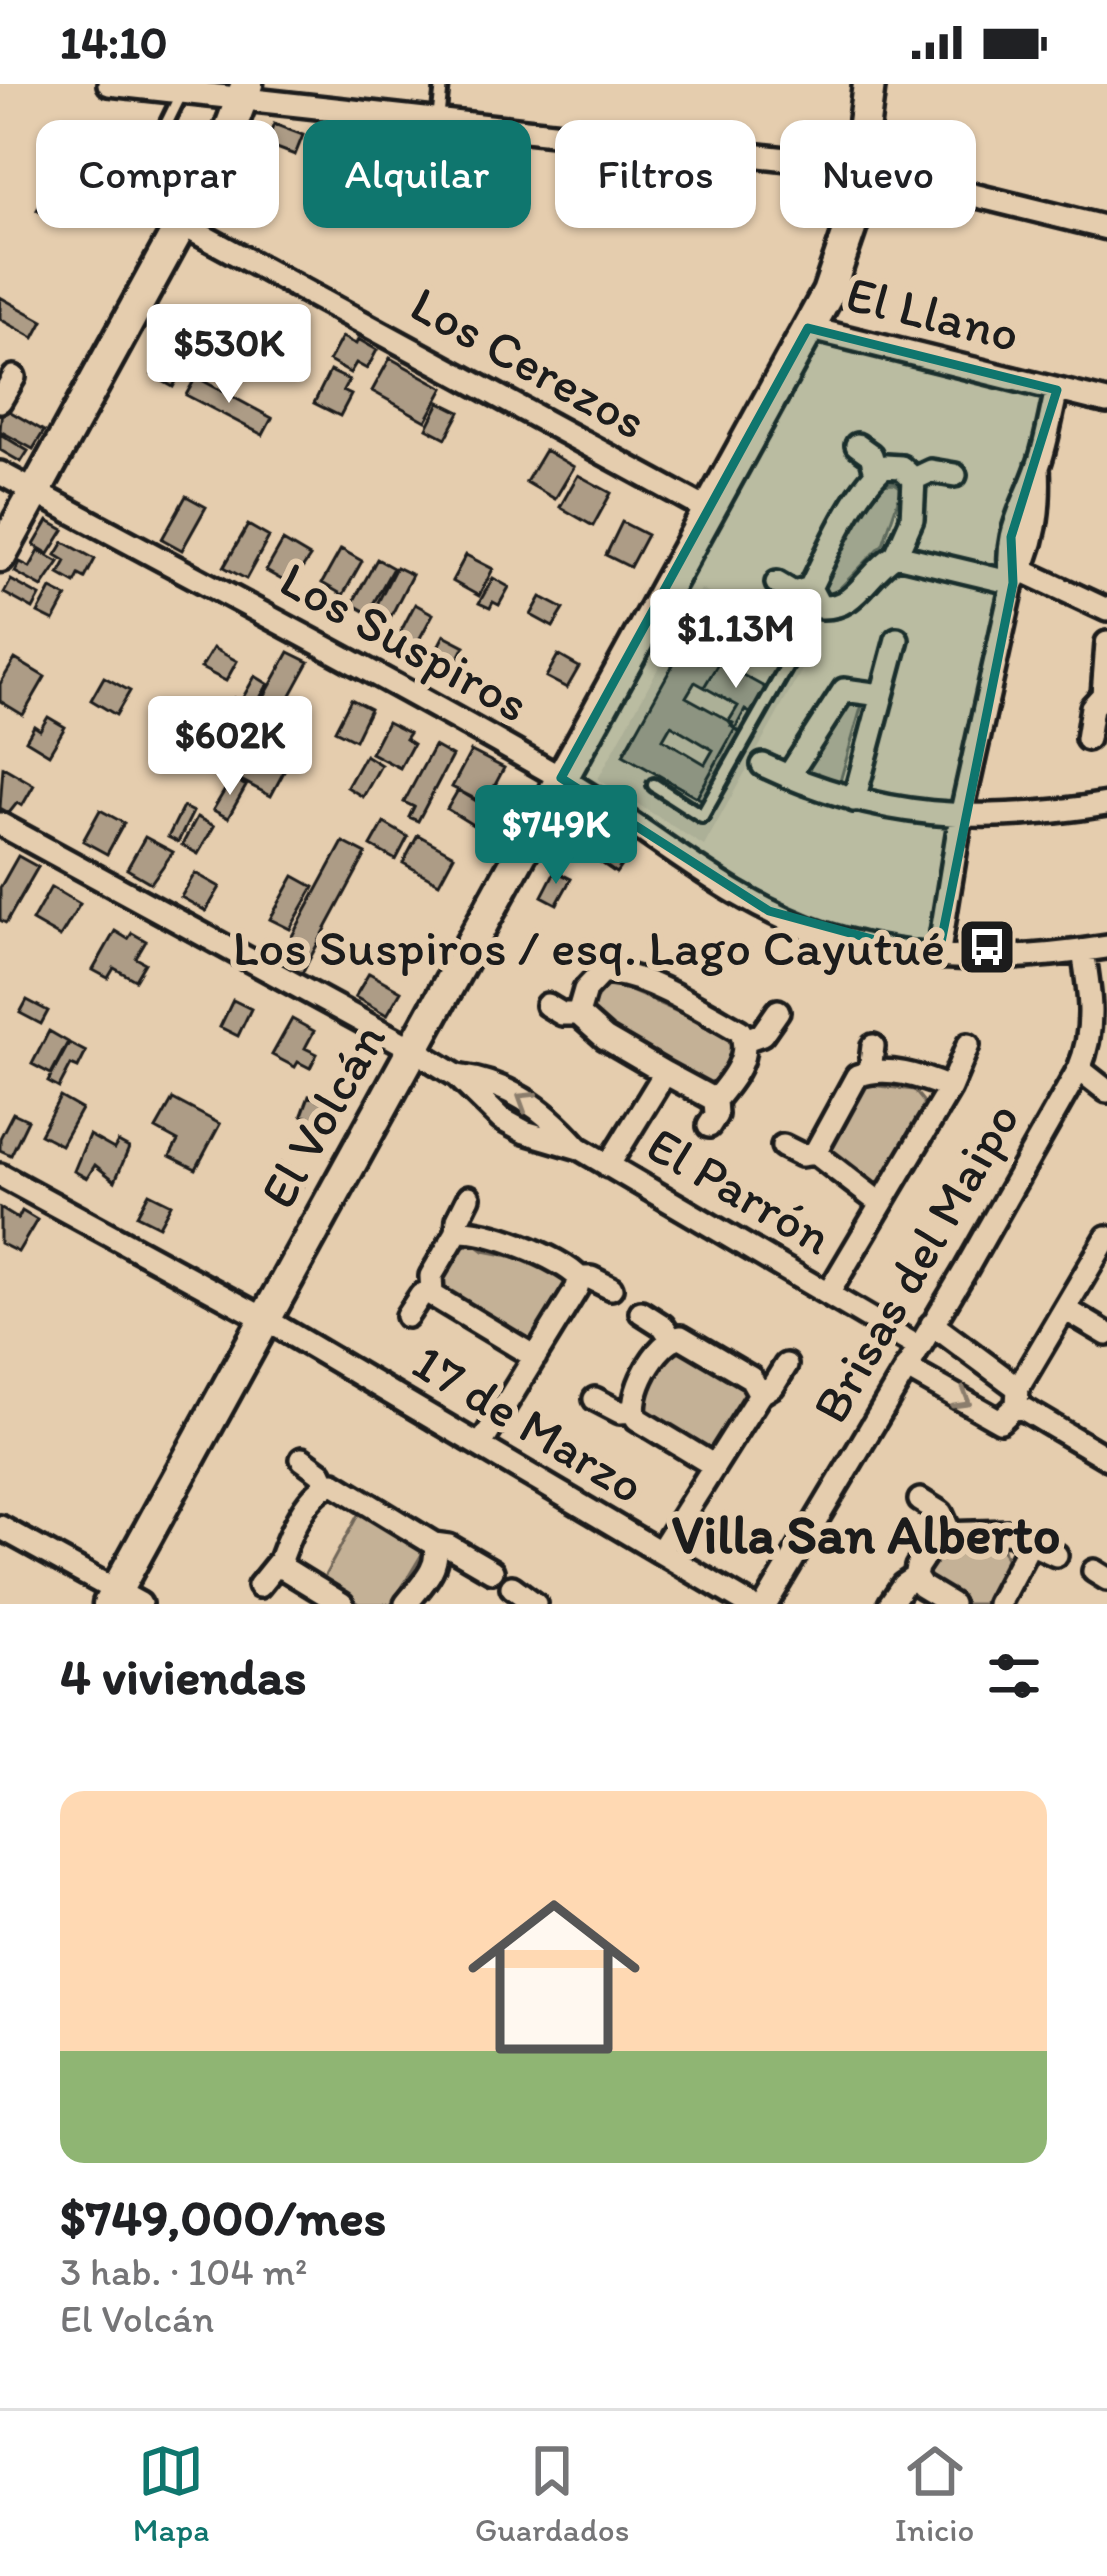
<!DOCTYPE html>
<html lang="es">
<head>
<meta charset="utf-8">
<style>
  :root { --surface:#fff; --page:#f6f6f6; --text:#202124; --muted:#757577; --line:#e0e0e0; --accent:#0f766e }
  body { margin:0; font-family:Itim,sans-serif; background:var(--page); color:var(--text); height:100vh; display:flex; flex-direction:column; font-size:45px; white-space:nowrap }
  * { box-sizing:border-box; margin:0 }
  p { font-size:39px; color:var(--muted) }
  .icon { flex:none; width:66px; height:66px; fill:none; stroke:currentColor; stroke-width:2; stroke-linecap:round; stroke-linejoin:round }
  .map { position:relative; height:1520px; overflow:hidden }
  .panel { display:flex; flex-direction:column; background:var(--surface); flex:1 }
  .panel>* { flex:none }
  .banner { position:absolute; left:36px; top:36px; width:1035px; height:108px; display:flex; gap:24px }
  .price { position:absolute; translate:-50% -102px; padding:0 27px; border-radius:12px; background:#fff; color:#222; font-size:39px; line-height:78px; filter:drop-shadow(0 3px 6px #0008) }
  .price::after { content:''; position:absolute; left:50%; top:72px; width:36px; height:27px; margin-left:-18px; background:inherit; clip-path:polygon(0 0,100% 0,50% 100%) }
  .price.active { background:var(--accent); color:#fff }
  ul { padding:0; list-style:none }
  li { display:grid; align-content:center; gap:24px; height:636px; padding:0 60px }
  li+li { border-top:3px solid var(--line) }
  li span { display:grid; place-items:center; height:372px; border-radius:24px; color:#555 }
  li>.icon { margin-inline-start:auto }
  span .icon { width:216px; height:216px; fill:#fffc; stroke-width:1 }
  li b { font-size:51px }
  h2 { display:flex; justify-content:space-between; align-items:center; height:144px; padding:0 60px; font-size:51px }
  .chip { padding:0 42px; border-radius:24px; background:var(--surface); box-shadow:0 3px 9px #0004; font-size:42px; line-height:108px }
  .chip.active { background:var(--accent); color:#fff }
  .status { display:flex; justify-content:space-between; align-items:center; height:84px; padding:0 60px; background:var(--surface); direction:ltr }
  .status svg { height:33px; fill:currentColor }
  .tabs { display:flex; justify-content:space-around; align-items:center; height:168px; border-top:3px solid var(--line); background:var(--surface); font-size:33px; color:var(--muted) }
  .tabs a { display:grid; justify-items:center; gap:6px }
  .tabs .active { color:var(--accent) }
  .map>svg:first-child { display:block }
  .built { fill:#d4bea2 }
  .green { fill:#c4b196; stroke:#706659; stroke-width:3 }
  .building { fill:#ad9c86; stroke:#1c1c1c; stroke-width:3; fill-rule:evenodd }
  .lines { fill:none; stroke-linecap:round; stroke-linejoin:round }
  .lane-casing { stroke:#1c1c1c; stroke-width:20 }
  .street-casing { stroke:#1c1c1c; stroke-width:30 }
  .secondary-casing { stroke:#1c1c1c; stroke-width:39 }
  .lane { stroke:#e5cdae; stroke-width:10 }
  .street { stroke:#e5cdae; stroke-width:21 }
  .secondary { stroke:#e5cdae; stroke-width:30 }
  .oneway { stroke:#8b7d6c }
  .marked { fill:#0f766e; fill-opacity:0.2; stroke:#0f766e; stroke-width:9; stroke-linejoin:round }
  .labels { text-anchor:middle; stroke-width:12; stroke-linejoin:round; paint-order:stroke }
  .street-label { font-size:51px; fill:#1c1c1c; stroke:#e5cdae }
  .poi-label { font-size:51px; fill:#1c1c1c; stroke:#e5cdae; text-anchor:end }
  .neighbourhood-label { font-size:54px; font-weight:bold; fill:#1c1c1c; stroke:#e5cdae }
</style>
</head>
<body>
<div class="status"><b>14:10</b><svg viewBox="0 0 49 12"><path d="M0 12V9h3v3zM5 12V6h3v6zM10 12V3h3v9zM15 12V0h3v12zM26 1h20v11H26zM47 4h2v5h-2z"/></svg></div>
<div class="map">
<svg width="1107" height="1520" viewBox="0 0 1107 1520">
  <rect width="100%" height="100%" fill="#e5cdae"/>
  <filter id="ink" filterUnits="userSpaceOnUse"><feTurbulence type="fractalNoise" baseFrequency=".00833" numOctaves="2"/><feDisplacementMap in="SourceGraphic" scale="24" xChannelSelector="R" yChannelSelector="G"/><feConvolveMatrix kernelMatrix="1 2 1 2 8 2 1 2 1" color-interpolation-filters="sRGB"/></filter>
  <g filter="url(#ink)">
    <!-- built -->
    <path class="built" d="M701,505L813,566L704,762L598,695Z"/>
    <!-- green -->
    <path class="green" d="M894,399L902,404L883,460L828,516L820,512L867,409L879,400Z
      M847,613L863,617L837,708L799,693Z
      M608,897L727,950L734,958C730,976 722,994 705,1002L590,932L587,921Z
      M861,1000L914,1006L923,1017V1033L877,1104L824,1067Z
      M462,1150L484,1167L540,1178L576,1197L536,1263L432,1202Z
      M669,1257L753,1302L709,1369L630,1320Z
      M361,1425L425,1465L392,1520H360L322,1497Z
      M937,1458L1003,1465L1006,1475L983,1520H951L916,1489Z"/>
    <!-- building -->
    <path class="building" d="M274,40L303,51L295,71L266,60Z
      M60,86L87,102L64,142L37,126Z
      M0,213L43,237L34,254L0,235Z
      M342,253L356,260L358,255L377,266L367,285L356,279L350,289L329,277Z
      M173,254L194,265L173,303L152,291Z
      M390,274L444,304L426,337L372,307Z
      M330,287L349,296L343,307L351,311L340,332L314,319Z
      M196,293L272,334L263,351L186,311Z
      M440,318L460,328L446,354L427,344Z
      M2,323L44,347L33,365L0,347Z
      M0,350L28,367L21,378L0,366Z
      M545,366L574,383L555,415L526,398Z
      M578,391L611,409L593,442L560,423Z
      M186,412L206,423L182,466L162,455Z
      M48,437L64,446L49,470L34,461Z
      M622,438L647,451L630,483L606,471Z
      M248,441L269,453L246,495L224,483Z
      M283,457L310,473L291,501L266,487Z
      M64,458L95,475L85,494L79,491L75,499L59,490L66,477L56,471Z
      M341,465L362,477L343,511L322,499Z
      M39,467L59,478L42,503L15,488L20,478L30,483Z
      M466,471L493,485L479,512L452,497Z
      M377,475L393,484L368,529L352,520Z
      M396,483L412,491L390,534L374,526Z
      M493,494L509,503L499,521L493,518L490,524L479,519Z
      M11,496L40,512L33,525L4,509Z
      M51,505L67,513L54,537L38,529Z
      M541,513L564,525L553,543L531,531Z
      M415,520L433,530L408,576L391,566Z
      M444,551L465,562L447,597L426,586Z
      M695,553L713,564L709,572L719,578L704,603L695,598L686,613L733,639L731,642L735,645L697,713L623,671L686,557L691,560ZM671,641L713,666L705,680L663,655Z
      M213,564L237,577L226,597L201,584Z
      M289,568L309,578L274,642L254,631Z
      M558,571L579,583L567,604L546,593Z
      M15,575L45,593L23,631L0,617V600Z
      M719,578L768,605L754,631L745,626L735,645L729,637L738,622L704,603Z
      M255,592L268,600L242,645L222,634L234,614L241,617Z
      M104,593L130,607L116,631L91,616Z
      M351,615L370,625L355,656L335,646Z
      M48,633L65,643L49,670L26,656L34,642L40,646Z
      M387,638L409,649L405,655L413,660L400,684L371,669Z
      M735,645L744,650L707,718L697,713Z
      M239,654L288,680L271,712L222,686Z
      M434,662L452,672L418,737L409,733L414,723L404,718Z
      M471,667L504,684L485,720L452,703Z
      M365,671L381,681L363,713L347,703Z
      M3,683L34,701L22,722L17,719L9,729L0,724Z
      M232,694L246,702L228,734L213,726Z
      M458,706L488,724L476,743L447,725Z
      M183,723L193,728L178,758L168,753Z
      M100,726L124,739L107,770L83,757Z
      M197,733L214,742L198,770L182,761Z
      M384,739L408,753L396,776L371,762Z
      M590,746L628,772L616,789L578,763Z
      M418,751L454,771L439,799L403,779Z
      M145,753L173,768L151,799L127,785Z
      M343,758L366,770L301,891L278,878Z
      M18,772L38,783L6,839L0,836V804Z
      M555,787L571,795L557,820L542,812Z
      M195,789L220,803L206,827L181,813Z
      M294,792L314,803L290,845L270,835Z
      M51,803L80,820L60,853L32,837Z
      M115,847L128,855L132,849L146,857L136,874L145,879L135,896L114,884L108,894L93,886Z
      M369,889L401,907L387,931L355,913Z
      M27,916L48,927L41,940L20,929Z
      M233,916L251,925L238,952L220,943Z
      M292,935L314,947L305,964L317,970L310,984L298,978L295,983L272,971Z
      M49,947L68,958L51,990L32,980Z
      M69,959L86,968L78,984L71,981L59,1004L48,998Z
      M309,1012L335,1022L328,1041L302,1031Z
      M60,1013L81,1025L61,1061L40,1050Z
      M173,1015L220,1040L196,1085L170,1072L178,1057L156,1045Z
      M13,1029L28,1036L11,1071L0,1066V1054Z
      M89,1051L114,1065L118,1058L129,1064L115,1097L95,1081L87,1094L74,1087Z
      M280,1079L307,1093L298,1111L271,1098Z
      M149,1109L171,1120L159,1142L137,1131Z
      M0,1124L18,1135L22,1127L37,1136L18,1168L0,1159Z"/>
    <g class="lines">
      <!-- lane casing -->
      <g class="lane-casing">
        <path id="lane" d="M438,37L442,0
          M144,85L193,115
          M124,126L182,8
          M654,701L702,732L789,578L664,511"/>
      </g>
      <!-- street casing -->
      <g class="street-casing">
        <path id="street" d="M109,0L860,83L1107,144
          M181,140L708,426
          M808,244L1107,318
          M0,317L14,293
          M857,361L871,371L876,388
          M0,389C187,490 377,588 561,694C652,746 726,818 827,851C920,880 1012,878 1107,863
          M914,395L931,387L955,391
          M896,471L912,435L914,395L901,383L885,382C855,404 827,470 810,504L820,523C858,525 865,490 896,471L1013,499
          M1021,486L1107,526
          M777,499L794,509L810,504
          M1013,499C1001,453 1025,422 1039,380C1047,357 1051,330 1057,306
          M1107,559L1103,611H1107
          M1087,655L1092,623L1103,611
          M763,681C877,735 983,741 1107,720
          M788,693L844,606L881,611
          M854,716L897,555
          M0,740L413,965L457,992L501,1035L525,1048L579,1064L918,1263
          M938,873L961,732L1013,499C1036,464 1040,424 1038,382
          M547,921L562,930H578
          M745,956L762,950L778,927
          M1079,985L1107,1007
          M870,986L873,962
          M457,992C509,999 543,1024 577,1062
          M950,1004L968,961
          M709,1042L716,1031L715,1016
          M783,1062L801,1071L815,1069
          M608,1082L665,989L605,954L578,930L585,906L601,889C640,886 704,927 740,947C753,971 731,997 715,1016L665,989
          M0,1091L265,1235L748,1520
          M457,1148L458,1135L469,1113
          M579,1194H591L611,1204
          M828,1210L950,1004C922,993 886,980 857,992L815,1069L881,1120
          M1065,1225L1107,1250
          M641,1228L663,1242L671,1254
          M407,1232L421,1211L430,1207
          M906,1284L1000,1337L1017,1321L1018,1304L932,1240
          M1018,1304L1107,1153
          M595,1315L620,1328L632,1327
          M1017,1321L1107,1374
          M480,1362C512,1309 545,1257 577,1204L579,1194C563,1174 480,1142 457,1148L431,1192L432,1211L535,1273
          M302,1375L321,1389L326,1400
          M713,1381L637,1335C625,1314 657,1255 681,1253L751,1294L760,1310
          M920,1416L941,1429L950,1449
          M0,1443L140,1520
          M1025,1457L1056,1471
          M434,1460L449,1462L492,1487
          M660,1468L760,1310L773,1302L786,1281
          M1094,1487L1107,1495
          M259,1502L280,1476
          M512,1503L535,1520
          M342,1520L285,1485L280,1476C289,1451 307,1406 334,1399L434,1460C442,1483 420,1502 406,1520
          M766,1520L966,1185L1079,985C1096,945 1090,908 1083,867
          M890,1520L903,1501L915,1493
          M951,1520L921,1502L915,1493L917,1483L939,1450L1010,1448L1025,1457V1469L998,1520"/>
      </g>
      <!-- secondary casing -->
      <g class="secondary-casing">
        <path id="secondary" d="M0,472L224,62L247,0
          M109,1520L828,209L851,142L869,0"/>
      </g>
      <!-- lane -->
      <use href="#lane" class="lane"/>
      <!-- street -->
      <use href="#street" class="street"/>
      <!-- secondary -->
      <use href="#secondary" class="secondary"/>
    </g>
    <!-- one-way arrows -->
    <defs><path id="oneway-chevron" d="M-2-3.5L2.5 0L-2 3.5" fill="none" stroke-width="1.6" stroke-linecap="round" stroke-linejoin="round" transform="scale(3)"/></defs>
    <g class="oneway">
      <use href="#oneway-chevron" transform="translate(525 1016) rotate(-148)"/>
      <use href="#oneway-chevron" transform="translate(963 1316) rotate(30)"/>
    </g>
  </g>
  <!-- marked area -->
  <path class="marked" d="M808,244L1057,306L1011,453L1013,499L938,873L769,827L561,694Z"/>
  <!-- icons -->
  <defs>
    <g id="bus-square" transform="scale(3)"><rect x="-9" y="-9" width="18" height="18" rx="4" fill="#1c1c1c" stroke="#e5cdae"/><path d="M-5-6H5V4H4V6H2V4H-2V6H-4V4H-5ZM-3.5-4V0h7V-4ZM-3.5 1.2v1.5H-2V1.2ZM2 1.2v1.5H3.5V1.2Z" fill="#fff"/></g>
  </defs>
  <g fill-rule="evenodd">
    <use href="#bus-square" x="987" y="863"/>
  </g>
  <g class="labels">
    <!-- street labels -->
    <g class="street-label">
      <text transform="translate(933 229) rotate(14)" y="18">El Llano</text>
      <text transform="translate(529 278) rotate(29)" y="18">Los Cerezos</text>
      <text transform="translate(405 557) rotate(29)" y="18">Los Suspiros</text>
      <text transform="translate(322 1031) rotate(-61)" y="18">El Volcán</text>
      <text transform="translate(740 1106) rotate(30)" y="18">El Parrón</text>
      <text transform="translate(915 1178) rotate(-60)" y="18">Brisas del Maipo</text>
      <text transform="translate(529 1339) rotate(31)" y="18">17 de Marzo</text>
    </g>
    <!-- poi labels -->
    <g class="poi-label">
      <text x="945" y="881">Los Suspiros / esq. Lago Cayutué</text>
    </g>
    <!-- neighbourhood labels -->
    <g class="neighbourhood-label">
      <text x="866" y="1469">Villa San Alberto</text>
    </g>
  </g>
</svg>
<b class="price" style="left:229px;top:322px">$530K</b>
<b class="price" style="left:736px;top:607px">$1.13M</b>
<b class="price" style="left:230px;top:714px">$602K</b>
<b class="price active" style="left:556px;top:803px">$749K</b>
<div class="banner">
<a class="chip">Comprar</a>
<a class="chip active">Alquilar</a>
<a class="chip">Filtros</a>
<a class="chip">Nuevo</a>
</div>
</div>
<section class="panel">
<h2>4 viviendas<svg class="icon" aria-label="filters" viewBox="0 0 24 24"><path d="M4 7h16M4 17h16"/><circle cx="9" cy="7" r="2"/><circle cx="15" cy="17" r="2"/></svg></h2>
<ul>
<li><span style="background:linear-gradient(#ffd9b3 70%,#8fb573 0)"><svg class="icon" aria-label="home" viewBox="0 0 24 24"><path d="M3 11l9-7 9 7M6 9v11h12V9"/></svg></span><div><b>$749,000/mes</b><p>3 hab. · 104 m²</p><p>El Volcán</p></div></li>
</ul>
</section>
<nav class="tabs">
<a class="active"><svg class="icon" aria-label="map" viewBox="0 0 24 24"><path d="M3 6l6-2 6 2 6-2v14l-6 2-6-2-6 2zM9 4v14M15 6v14"/></svg>Mapa</a>
<a><svg class="icon" aria-label="saved" viewBox="0 0 24 24"><path d="M7 4h10v16l-5-4-5 4z"/></svg>Guardados</a>
<a><svg class="icon" aria-label="home" viewBox="0 0 24 24"><path d="M3 11l9-7 9 7M6 9v11h12V9"/></svg>Inicio</a>
</nav>
</body>
</html>
